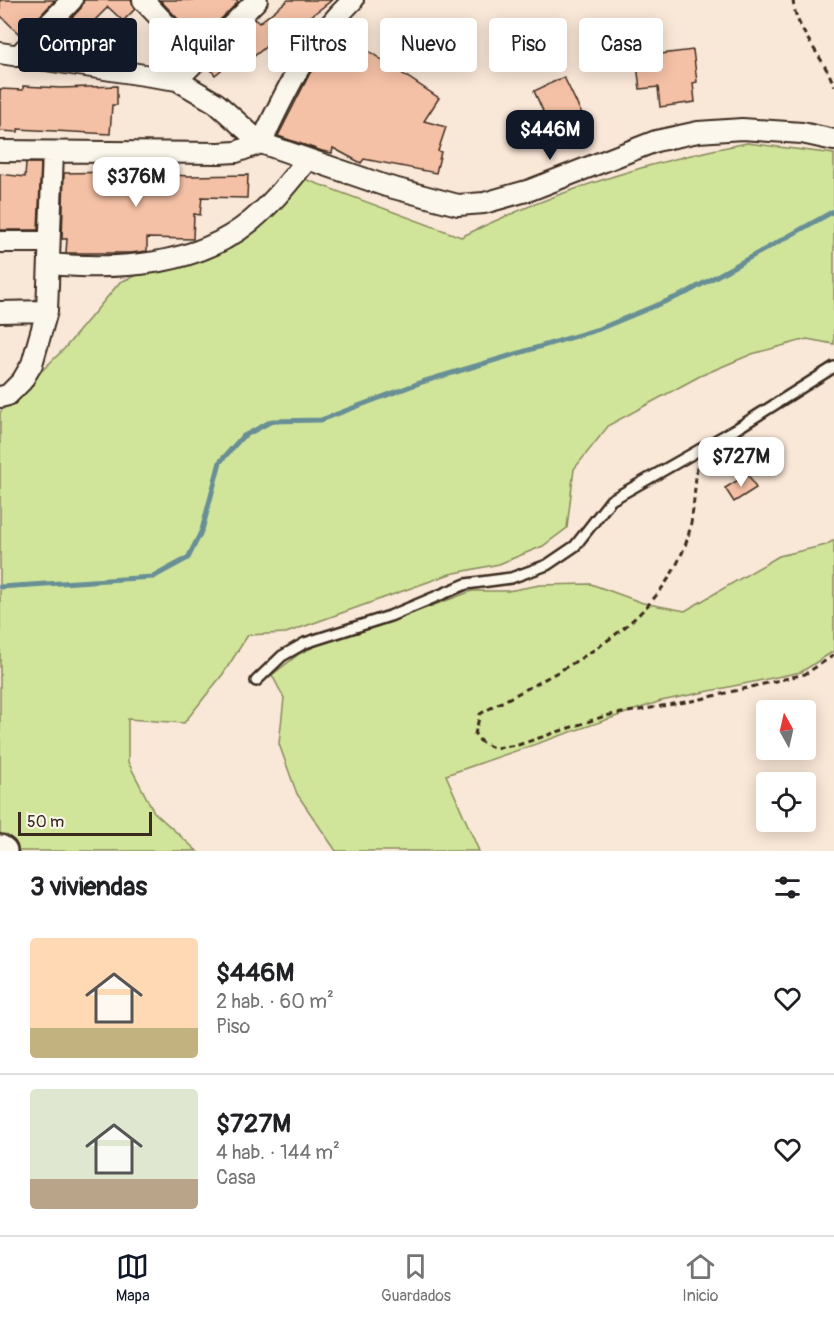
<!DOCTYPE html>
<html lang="es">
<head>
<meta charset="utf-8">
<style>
  :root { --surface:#fff; --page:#f2f2f2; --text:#202124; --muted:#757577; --line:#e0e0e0; --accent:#111827 }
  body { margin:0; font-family:Pangolin,sans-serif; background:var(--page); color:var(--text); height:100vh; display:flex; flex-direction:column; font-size:22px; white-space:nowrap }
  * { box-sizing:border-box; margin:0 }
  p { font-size:20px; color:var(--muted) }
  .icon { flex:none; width:33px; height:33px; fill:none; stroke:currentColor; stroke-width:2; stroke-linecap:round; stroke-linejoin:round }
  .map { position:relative; height:851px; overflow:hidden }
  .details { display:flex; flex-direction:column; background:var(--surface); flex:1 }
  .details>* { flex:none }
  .guide { position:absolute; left:18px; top:18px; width:798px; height:54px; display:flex; gap:12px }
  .needle { width:39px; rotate:352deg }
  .tools { position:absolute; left:756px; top:700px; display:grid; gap:12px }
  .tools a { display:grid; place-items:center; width:60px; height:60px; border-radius:6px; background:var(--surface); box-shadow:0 3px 15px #0003; font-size:30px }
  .scale { position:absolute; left:18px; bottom:15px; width:134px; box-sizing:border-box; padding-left:6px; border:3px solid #3b2a1e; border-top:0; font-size:16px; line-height:21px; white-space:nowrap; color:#3b2a1e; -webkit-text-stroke:4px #fbf7ec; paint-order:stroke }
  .price { position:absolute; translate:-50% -51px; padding:0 14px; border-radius:12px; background:#fff; color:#222; font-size:20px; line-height:39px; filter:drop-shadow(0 2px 3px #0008) }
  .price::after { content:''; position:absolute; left:50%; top:36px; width:18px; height:14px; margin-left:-9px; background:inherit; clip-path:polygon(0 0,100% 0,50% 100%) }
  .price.selected { background:var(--accent); color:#fff }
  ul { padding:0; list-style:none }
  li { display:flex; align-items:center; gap:18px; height:150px; padding:0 30px }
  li+li { border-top:2px solid var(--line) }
  li span { display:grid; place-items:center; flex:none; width:168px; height:120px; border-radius:6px; color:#555 }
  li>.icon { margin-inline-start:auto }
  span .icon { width:72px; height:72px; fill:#fffc; stroke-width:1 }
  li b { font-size:26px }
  h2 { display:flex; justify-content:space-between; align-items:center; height:72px; padding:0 30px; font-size:26px }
  .tag { padding:0 21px; border-radius:6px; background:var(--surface); box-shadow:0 3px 15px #0003; font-size:21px; line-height:54px }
  .tag.selected { background:var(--accent); color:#fff }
  .tab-bar { display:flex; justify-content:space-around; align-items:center; height:84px; border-top:2px solid var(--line); background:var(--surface); font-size:16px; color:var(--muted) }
  .tab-bar a { display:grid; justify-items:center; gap:3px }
  .tab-bar .selected { color:var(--accent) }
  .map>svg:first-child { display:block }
  .green { fill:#d1e59a; stroke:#86885c; stroke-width:1.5 }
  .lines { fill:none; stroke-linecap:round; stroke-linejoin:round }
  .stream { stroke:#688f95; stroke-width:5 }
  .building { fill:#f5c1a6; stroke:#3b2a1e; stroke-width:1.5 }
  .lane-casing { stroke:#3b2a1e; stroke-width:14 }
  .street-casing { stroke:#3b2a1e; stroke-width:24 }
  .secondary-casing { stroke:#3b2a1e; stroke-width:32 }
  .path { stroke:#3b2a1e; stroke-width:3; stroke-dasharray:6 4.5; stroke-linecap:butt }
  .lane { stroke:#fbf7ec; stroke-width:9 }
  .street { stroke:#fbf7ec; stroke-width:20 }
  .secondary { stroke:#fbf7ec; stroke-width:27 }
</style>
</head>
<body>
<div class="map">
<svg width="834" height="851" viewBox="0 0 834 851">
  <rect width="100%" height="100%" fill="#f9e7d7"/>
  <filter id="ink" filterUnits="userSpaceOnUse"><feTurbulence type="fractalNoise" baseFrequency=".0167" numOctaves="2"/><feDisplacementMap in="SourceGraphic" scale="12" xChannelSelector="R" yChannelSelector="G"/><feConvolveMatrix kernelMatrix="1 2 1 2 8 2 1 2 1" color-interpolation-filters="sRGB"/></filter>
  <g filter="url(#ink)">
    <!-- green -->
    <path class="green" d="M747,143L834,154V344L807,339L752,354L700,376L609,425L574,469L567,528L543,546L499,564L450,574L286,633L248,635L223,674L184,723L128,719V762L154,812L197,851H0V412L64,349L120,282L242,235L302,178L461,237C552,192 647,162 747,143Z
      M834,540V651L801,672L661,701L446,775L479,851H336L297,794L279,744L284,698L272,675L299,654L328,640L378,626L472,591H508L540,585L591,584L643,603L685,611L779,556L826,545Z"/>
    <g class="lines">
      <!-- stream -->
      <path class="stream" d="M0,587L153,577L188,558L202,530L220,462L242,437L272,421L321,420L422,382L599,329L686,293L834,211"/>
    </g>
    <!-- building -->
    <path class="building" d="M0,0H55L21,36L0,15Z
      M84,0H131L135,9L123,21L108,7L75,40L62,28L81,8Z
      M160,0H237L238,2L199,41Z
      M288,0H332L302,23L300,22L272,49L268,45L242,66L236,58L215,75L208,66L255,19L259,23Z
      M338,34L357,38L355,42L439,98L424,121L446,127L438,151L441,152L436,173L364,159L361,163L333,148L332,153L322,151L278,136L310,73Z
      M693,50L697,82L693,83L695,102L660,107L658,87L640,89L636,57Z
      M564,77L589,129L573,137L570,130L553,139L539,113L543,111L534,91Z
      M23,86L61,88L117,86V105H112L110,134L18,129V132L0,131V89L23,90Z
      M26,163H41L38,230H0V174L25,177Z
      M120,172L190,176L248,175L247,198L202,197L200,215L194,214L193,239L147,238V251L131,253H66L67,239H62L64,173Z
      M748,474L756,488L734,502L725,488Z"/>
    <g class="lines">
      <!-- lane casing -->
      <g class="lane-casing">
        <path id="lane" d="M256,681L282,656L305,643L390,616L466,584L511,578L547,565L575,546L611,500L736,429L834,367"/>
      </g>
      <!-- street casing -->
      <g class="street-casing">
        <path id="street" d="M143,0L198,58
          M0,53L177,80L216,103L261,143L386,186L458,205L484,203L530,190L656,141L698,132L742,129L802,133L834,140
          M18,56L72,0
          M177,80L257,0
          M261,143C288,86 307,45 353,0
          M0,151L219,153L236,152L261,143
          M0,242H49
          M50,264C117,270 196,267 251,221C273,203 289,182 307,160
          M0,312L47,311
          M0,397L8,395L22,381L32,364L47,311L53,152"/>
      </g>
      <!-- secondary casing -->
      <g class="secondary-casing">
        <path id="secondary" d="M0,849L3,851"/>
      </g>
      <!-- path -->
      <path class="path" d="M793,0C795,31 824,56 834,86
        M697,467C694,491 694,520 686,543C654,633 556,671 480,714L475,734L481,742L494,748L518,745L605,716L697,700L805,674L834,655"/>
      <!-- lane -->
      <use href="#lane" class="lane"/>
      <!-- street -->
      <use href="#street" class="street"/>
      <!-- secondary -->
      <use href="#secondary" class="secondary"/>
    </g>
  </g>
</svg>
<div class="tools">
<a><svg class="needle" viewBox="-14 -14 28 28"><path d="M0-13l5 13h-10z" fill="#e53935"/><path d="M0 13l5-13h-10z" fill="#757577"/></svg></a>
<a><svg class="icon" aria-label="locate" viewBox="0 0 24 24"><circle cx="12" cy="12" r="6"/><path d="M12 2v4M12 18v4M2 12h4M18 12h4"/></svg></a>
</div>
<div class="scale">50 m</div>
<b class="price selected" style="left:550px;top:161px">$446M</b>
<b class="price" style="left:136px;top:208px">$376M</b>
<b class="price" style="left:741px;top:488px">$727M</b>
<div class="guide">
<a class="tag selected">Comprar</a>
<a class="tag">Alquilar</a>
<a class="tag">Filtros</a>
<a class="tag">Nuevo</a>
<a class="tag">Piso</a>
<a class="tag">Casa</a>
</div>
</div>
<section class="details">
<h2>3 viviendas<svg class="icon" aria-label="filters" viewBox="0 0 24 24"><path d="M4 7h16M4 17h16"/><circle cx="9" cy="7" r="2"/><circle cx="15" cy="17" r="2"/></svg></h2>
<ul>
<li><span style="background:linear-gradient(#ffd9b3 75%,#c2b280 0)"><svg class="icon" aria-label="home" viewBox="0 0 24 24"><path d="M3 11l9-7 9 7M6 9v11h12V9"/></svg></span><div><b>$446M</b><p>2 hab. · 60 m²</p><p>Piso</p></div><svg class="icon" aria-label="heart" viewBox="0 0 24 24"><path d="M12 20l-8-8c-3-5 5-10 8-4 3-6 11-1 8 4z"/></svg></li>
<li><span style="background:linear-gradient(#dfe7d0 75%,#b9a48a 0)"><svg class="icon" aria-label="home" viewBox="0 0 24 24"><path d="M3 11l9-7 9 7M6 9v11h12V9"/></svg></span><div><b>$727M</b><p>4 hab. · 144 m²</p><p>Casa</p></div><svg class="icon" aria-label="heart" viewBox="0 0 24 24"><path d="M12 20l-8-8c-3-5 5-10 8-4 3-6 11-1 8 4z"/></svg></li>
</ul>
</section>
<nav class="tab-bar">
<a class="selected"><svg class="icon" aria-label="map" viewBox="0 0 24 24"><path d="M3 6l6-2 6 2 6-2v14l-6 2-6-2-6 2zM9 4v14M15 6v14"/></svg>Mapa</a>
<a><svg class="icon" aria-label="saved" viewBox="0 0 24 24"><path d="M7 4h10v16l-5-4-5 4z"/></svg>Guardados</a>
<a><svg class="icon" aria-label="home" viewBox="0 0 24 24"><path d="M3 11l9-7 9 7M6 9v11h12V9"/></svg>Inicio</a>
</nav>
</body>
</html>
